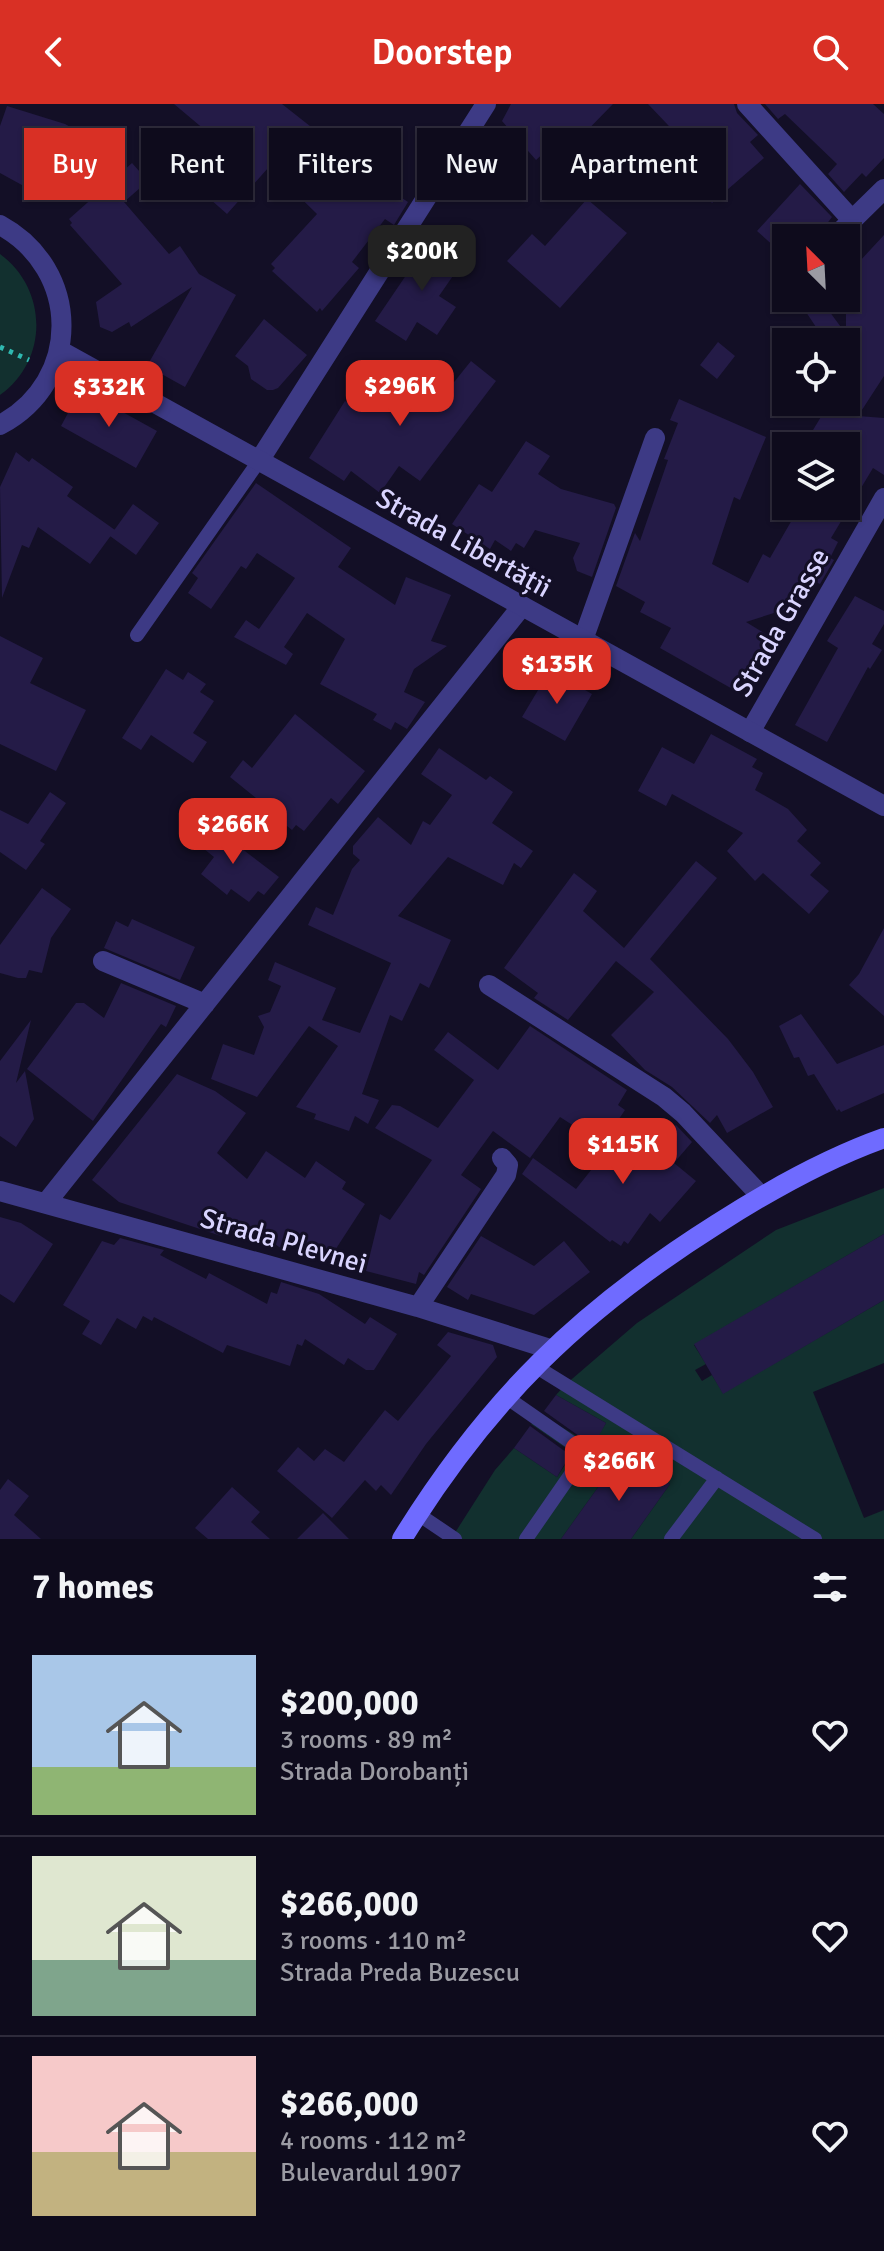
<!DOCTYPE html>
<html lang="en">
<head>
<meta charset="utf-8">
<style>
  :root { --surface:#0e0b1c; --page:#1c1929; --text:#f1f3f6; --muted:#9b9ba3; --line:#2e2b3b; --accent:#d93025 }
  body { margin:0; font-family:Signika,sans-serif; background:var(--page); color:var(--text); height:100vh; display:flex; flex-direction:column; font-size:30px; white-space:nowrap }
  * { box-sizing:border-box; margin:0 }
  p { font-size:26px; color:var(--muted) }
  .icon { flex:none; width:44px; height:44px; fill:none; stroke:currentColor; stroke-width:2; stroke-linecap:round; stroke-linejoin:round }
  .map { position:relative; height:1435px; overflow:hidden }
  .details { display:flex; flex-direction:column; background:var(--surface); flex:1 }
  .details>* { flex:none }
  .banner { position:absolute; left:24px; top:24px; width:836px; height:72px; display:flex; gap:16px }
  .needle { width:52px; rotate:336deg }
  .controls { position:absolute; left:772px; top:120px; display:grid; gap:16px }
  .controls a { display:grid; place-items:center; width:88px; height:88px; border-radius:0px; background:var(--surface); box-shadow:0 2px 6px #0004,0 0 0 2px var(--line); font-size:40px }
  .price { position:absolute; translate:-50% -68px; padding:0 18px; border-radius:16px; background:var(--accent); color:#fff; font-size:26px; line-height:52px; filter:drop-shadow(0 2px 4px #0008) }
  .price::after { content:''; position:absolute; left:50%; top:48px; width:24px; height:18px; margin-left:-12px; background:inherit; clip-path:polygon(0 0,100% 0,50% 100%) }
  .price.active { background:#222; color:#fff }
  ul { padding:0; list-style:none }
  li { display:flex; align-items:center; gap:24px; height:200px; padding:0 32px }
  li+li { border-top:2px solid var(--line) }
  li span { display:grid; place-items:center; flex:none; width:224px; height:160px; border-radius:0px; color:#555 }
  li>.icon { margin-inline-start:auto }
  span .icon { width:96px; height:96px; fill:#fffc; stroke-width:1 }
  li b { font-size:34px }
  h2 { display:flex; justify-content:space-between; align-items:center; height:96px; padding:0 32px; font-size:34px }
  .pill { padding:0 28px; border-radius:0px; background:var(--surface); box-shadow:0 2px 6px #0004,0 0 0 2px var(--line); font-size:28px; line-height:72px }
  .pill.active { background:var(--accent); color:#fff }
  header { display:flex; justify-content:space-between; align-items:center; height:104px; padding:0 32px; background:var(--accent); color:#fff; font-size:36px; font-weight:600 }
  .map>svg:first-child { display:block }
  .green { fill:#12302f }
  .building { fill:#241b47 }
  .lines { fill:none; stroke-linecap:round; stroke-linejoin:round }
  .path { stroke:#2fb8b0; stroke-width:5; stroke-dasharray:4 6; stroke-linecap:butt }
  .service { stroke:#3d3a85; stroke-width:14 }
  .minor { stroke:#3d3a85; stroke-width:20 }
  .tertiary { stroke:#3d3a85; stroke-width:20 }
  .secondary { stroke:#6f6bff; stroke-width:20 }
  .labels { text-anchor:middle; stroke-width:6; stroke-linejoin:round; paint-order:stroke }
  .street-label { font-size:28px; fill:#d9d4ff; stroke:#130f26 }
</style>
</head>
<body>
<header><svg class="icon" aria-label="back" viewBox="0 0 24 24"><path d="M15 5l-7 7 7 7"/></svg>Doorstep<svg class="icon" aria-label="search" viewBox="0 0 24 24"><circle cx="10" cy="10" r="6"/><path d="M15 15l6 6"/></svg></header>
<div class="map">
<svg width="884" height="1435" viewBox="0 0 884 1435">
  <rect width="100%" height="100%" fill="#130f26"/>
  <!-- green -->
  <path class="green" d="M0,150C48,185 49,256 0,291Z
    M884,1084V1130L694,1241L706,1260L695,1266L702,1277L712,1271L723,1289L884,1196V1259L813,1288L864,1414L884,1406V1435H631L670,1380L624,1347L561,1435H451L495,1366L514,1344L557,1373L573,1349L531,1320L541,1311L592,1341L606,1319L556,1291L565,1281L637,1219L776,1126Z"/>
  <!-- building -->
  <path class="building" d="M174,0H282L315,26L309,33L408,98L394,121L385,115L352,158L359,164L322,207L320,204L317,208L272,167L275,164L271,160L317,110L269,63L227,110L210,95L243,58Z
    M511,0H613L571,43L581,52L566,67L547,46L536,56L502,17Z
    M648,0H734L737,9L758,31L750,38L764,54L712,99L673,53L687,41Z
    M765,0H873L884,10V54L866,73L862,69L844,88L828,70L837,60L785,10L778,15Z
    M7,2L65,20L90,34L51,97L0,69V22Z
    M132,59L148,77L124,98L169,150L180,142L199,170L236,191L185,283L147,262L192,183L131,223L129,218L112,228L100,223L96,198L122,180L70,121L72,119L69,115Z
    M800,80L832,113L816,134H786V153L757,127Z
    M587,95L627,129L560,204L507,157L532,130L545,142Z
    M884,131V272L858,312L884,314V371L873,364L831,434L838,438L830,454L834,456L820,480L812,476L799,501L746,518L769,532L736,587L660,544L671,524L640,508L645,498L616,482L635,429L640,437L668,356L664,355L678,319L670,316L679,295L766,333L740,396L734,393L712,460L748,479L763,450L770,454L800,402H846V342H839L813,326L830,298H846V238H826L806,208L821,196L846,230V172Z
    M432,133L464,156L439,192L456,203L437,231L417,218L406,237L375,217Z
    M264,215L307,251L278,284L273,286H267L251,275L248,262L235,252Z
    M718,238L735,252L717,275L700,261Z
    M471,257L496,277L420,377L399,362L380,389L351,367L344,377L309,354L345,297L355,303L361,295L374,305L393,283L386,277L400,259L442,293Z
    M81,285L157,327L136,364L61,322Z
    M526,337L550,352L538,370L561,385L614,400L616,404L592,473L577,467L573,454L580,439L535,426L524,444L516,439L511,447L495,436L490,445L452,420L479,380L492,388Z
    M16,348L29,358L32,354L73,383L67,392L115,426L90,460L38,423L29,444L22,441L2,494L0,383Z
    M256,379L351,444L338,463L395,501L406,473L451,491L431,537L447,542L414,565L404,588L425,598L407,625L395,618L391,626L373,616L377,610L320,580L345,535L307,509L284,543L293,550L286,561L234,533L246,516L259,525L295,474L257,449L246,465L241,462L211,505L188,489L198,474L192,469Z
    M133,400L159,419L136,451L110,432Z
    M855,492L884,507V520L872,540L882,546L870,565L868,563L827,638L795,621L838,544L827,537Z
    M0,532L43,554L30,579L86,606L56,667L0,640Z
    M166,565L183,576L188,568L206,580L200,588L214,597L193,629L207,638L193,659L151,631L141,646L122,634Z
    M550,566L592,590L565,637L522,613Z
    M295,610L365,667L338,700L331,694L304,727L296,721L292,726L282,718L279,721L251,699L256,694L230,673L243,656L252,664Z
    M711,630L757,655L752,663L763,669L755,686L788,705L807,726L797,737L821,759L810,771L829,787L809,810L763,769L755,777L727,747L743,729L672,690L666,702L638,687L662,643L694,660Z
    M439,644L486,676L490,672L513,688L492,719L533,747L521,764L514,759L503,781L448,753L398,812L451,836L429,884L420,879L402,917L390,911L362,990L379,996L368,1020L355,1012L349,1027L314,1015L316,1010L296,1003L338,942L309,922L257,993L211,975L223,940L254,951L264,923L258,912L270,908L281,882L268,876L275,858L336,884L322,916L360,929L391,859L308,821L316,803L333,811L352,765L360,756L353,750V742L378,713L411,741L423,717L430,721L452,691L421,670Z
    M50,688L66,699L40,737L45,740L26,766L0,748V706L28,720Z
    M207,718L279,773L264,791L258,787L249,798L231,785L227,791L201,770L214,753L193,736Z
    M696,757L717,774L650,855L728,935L753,968L773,1003L727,1029L717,1011L710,1019L672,983L645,966L611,931L654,888L616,857L568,916L534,894L538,889L504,864L574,769L597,787L583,807L624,844Z
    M42,784L71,805L51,834L42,869L29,866L26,874H18L0,869V841Z
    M132,815L195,843L180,876L104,844L116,817L128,823Z
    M884,824V912L849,881L859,870Z
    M121,879L176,902L166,923L161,920L93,1017L27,965L76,899H84L104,914Z
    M801,910L837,960L884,941V989L841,1008L839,1005L837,1007L814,970L808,972L799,953L794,954L779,922Z
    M31,916L16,979L25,967L34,1015L16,1043L0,1032V957Z
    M530,922L627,986L618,1001L625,1006L602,1040L560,1013L530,1054L493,1027L461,1071L481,1085L424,1171L419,1168L416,1180L366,1167L380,1110L390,1116L432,1056L375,1024L392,1001L400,1002L438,1024L474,976L434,946L448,928L498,966Z
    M177,970L215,987L246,1009L217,1049L247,1075L266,1047L305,1074L316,1057L346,1078L342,1085L365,1100L328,1157L291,1133L282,1145L252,1124L247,1131L225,1125L221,1132L119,1098L92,1076Z
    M676,1021L692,1038L674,1059L696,1077L660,1118L650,1109L628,1140L624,1137L621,1142L612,1136L610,1138L522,1070L533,1054L576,1085L619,1031L646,1050Z
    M0,1113L21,1119L53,1140L14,1199L0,1190Z
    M884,1130V1196L723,1290L694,1240Z
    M481,1132L534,1162L564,1137L590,1168L534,1211L471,1190L468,1196L447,1183Z
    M120,1134L164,1146L160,1151L206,1175L209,1169L267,1200L271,1188L277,1190L281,1178L319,1190L365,1220L370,1213L397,1230L374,1266H366L348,1254L344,1261L305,1235L302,1242L297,1240L290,1262L227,1241L223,1249L154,1213L152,1217L143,1212L136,1225L117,1214L101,1241L82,1230L90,1217L63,1201L102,1137L114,1141Z
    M448,1228L493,1241L497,1253L426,1340L391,1391L381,1381L376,1387L365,1376L332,1414L277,1367L298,1343L314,1357L325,1345L344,1358L385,1306L398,1317L451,1252L437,1241Z
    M556,1291L606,1319L593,1342L544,1307Z
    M530,1322L570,1351L557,1373L514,1344Z
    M624,1347L670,1380L631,1435H561Z
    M8,1375L29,1392L14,1411L41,1435H0V1386Z
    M232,1383L260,1408L251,1418L270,1435H208L195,1424Z
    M323,1409L349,1435H297Z"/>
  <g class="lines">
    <!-- path -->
    <path class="path" d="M0,243L29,256"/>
    <!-- service -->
    <path class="service" d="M137,531L259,357
      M535,1262L815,1435
      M506,1293L575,1341L580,1348V1357L526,1435
      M418,1410L455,1435
      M671,1435L717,1374"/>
    <!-- minor -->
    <path class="minor" d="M747,0L852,116
      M834,134L884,85
      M259,357L486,0
      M583,536L655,334
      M750,628L884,394
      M103,857L205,900
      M489,881L664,993L683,1009L761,1092
      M0,1087L418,1203L550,1245
      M46,1099L522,502
      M418,1203L506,1071L508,1061L502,1054"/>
    <!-- tertiary -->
    <path class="tertiary" d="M0,121C81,165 83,277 0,321
      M59,246L884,702"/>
    <!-- secondary -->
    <path class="secondary" d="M402,1435C488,1296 579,1207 717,1120C770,1086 825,1055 884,1034"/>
  </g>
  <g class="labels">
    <!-- street labels -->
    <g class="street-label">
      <text transform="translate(464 438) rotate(29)" y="10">Strada Libertății</text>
      <text transform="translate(780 518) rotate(-60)" y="10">Strada Grasse</text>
      <text transform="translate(284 1136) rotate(16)" y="10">Strada Plevnei</text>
    </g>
  </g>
</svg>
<div class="controls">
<a><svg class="needle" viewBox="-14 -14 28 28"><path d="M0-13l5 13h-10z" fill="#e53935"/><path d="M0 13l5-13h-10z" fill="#9b9ba3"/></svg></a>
<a><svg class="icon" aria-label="locate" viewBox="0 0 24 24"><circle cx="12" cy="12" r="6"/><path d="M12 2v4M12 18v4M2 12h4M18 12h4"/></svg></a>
<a><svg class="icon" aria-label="layers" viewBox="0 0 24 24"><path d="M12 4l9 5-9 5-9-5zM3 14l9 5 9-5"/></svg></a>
</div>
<b class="price active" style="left:422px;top:189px">$200K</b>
<b class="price" style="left:400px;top:324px">$296K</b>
<b class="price" style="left:109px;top:325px">$332K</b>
<b class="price" style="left:557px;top:602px">$135K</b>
<b class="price" style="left:233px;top:762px">$266K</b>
<b class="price" style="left:623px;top:1082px">$115K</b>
<b class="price" style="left:619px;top:1399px">$266K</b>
<div class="banner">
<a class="pill active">Buy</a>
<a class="pill">Rent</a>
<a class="pill">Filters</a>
<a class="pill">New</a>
<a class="pill">Apartment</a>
</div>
</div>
<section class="details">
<h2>7 homes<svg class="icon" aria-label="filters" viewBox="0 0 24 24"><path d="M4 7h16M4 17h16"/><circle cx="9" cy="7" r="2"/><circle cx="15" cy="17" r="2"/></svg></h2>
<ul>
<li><span style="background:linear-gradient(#a9c7e8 70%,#8fb573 0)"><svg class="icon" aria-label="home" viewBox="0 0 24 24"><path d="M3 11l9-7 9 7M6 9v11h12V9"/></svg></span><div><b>$200,000</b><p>3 rooms · 89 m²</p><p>Strada Dorobanți</p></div><svg class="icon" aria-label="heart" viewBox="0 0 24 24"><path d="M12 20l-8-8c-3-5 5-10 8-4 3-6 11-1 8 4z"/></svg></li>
<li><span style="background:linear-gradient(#dfe7d0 65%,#7fa58c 0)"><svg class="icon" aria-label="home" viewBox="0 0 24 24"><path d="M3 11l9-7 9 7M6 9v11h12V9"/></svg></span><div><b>$266,000</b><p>3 rooms · 110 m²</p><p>Strada Preda Buzescu</p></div><svg class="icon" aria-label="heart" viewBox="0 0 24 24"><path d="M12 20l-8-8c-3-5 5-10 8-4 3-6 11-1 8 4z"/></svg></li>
<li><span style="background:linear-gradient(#f6c9c9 60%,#c2b280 0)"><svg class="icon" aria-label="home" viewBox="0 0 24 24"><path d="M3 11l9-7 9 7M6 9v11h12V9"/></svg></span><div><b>$266,000</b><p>4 rooms · 112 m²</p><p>Bulevardul 1907</p></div><svg class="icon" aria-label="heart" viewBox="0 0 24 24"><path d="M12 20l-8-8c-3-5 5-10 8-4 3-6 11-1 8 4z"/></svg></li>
</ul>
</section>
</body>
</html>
